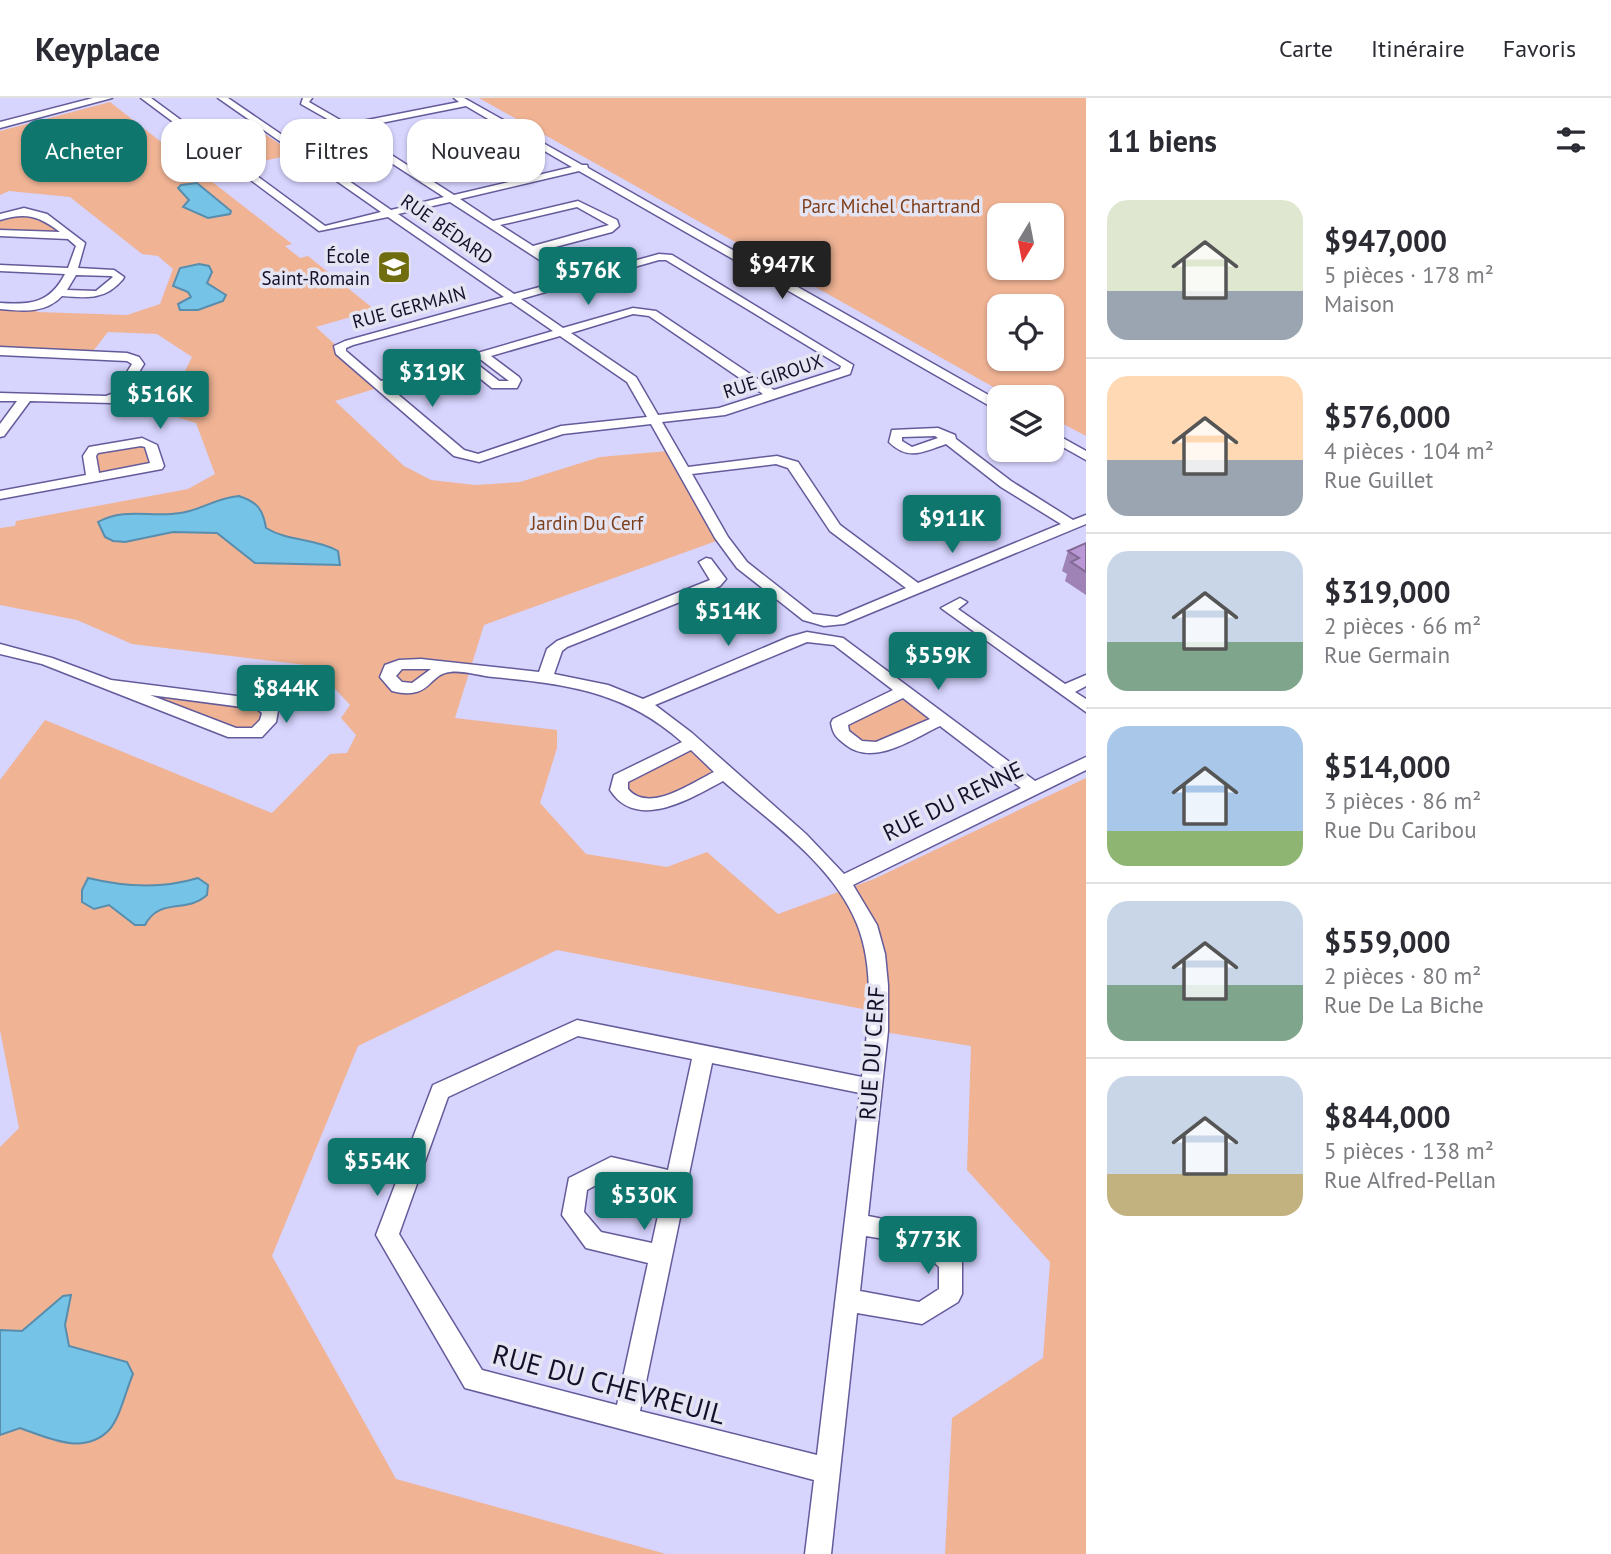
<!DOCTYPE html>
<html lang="fr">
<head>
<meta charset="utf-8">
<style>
  :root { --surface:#fff; --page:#f2f2f3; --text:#2b2b33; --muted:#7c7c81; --line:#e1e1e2; --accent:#0f766e }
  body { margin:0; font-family:"PT Sans",sans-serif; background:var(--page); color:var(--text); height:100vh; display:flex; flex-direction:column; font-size:26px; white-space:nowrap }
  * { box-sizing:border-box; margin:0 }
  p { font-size:23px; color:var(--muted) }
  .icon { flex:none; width:38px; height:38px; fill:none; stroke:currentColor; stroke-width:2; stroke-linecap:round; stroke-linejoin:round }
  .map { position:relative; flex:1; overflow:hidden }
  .sheet { display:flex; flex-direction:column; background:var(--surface); width:525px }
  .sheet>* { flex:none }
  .guide { position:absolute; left:21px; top:21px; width:665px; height:63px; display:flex; gap:14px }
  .needle { width:46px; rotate:190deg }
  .tools { position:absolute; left:987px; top:105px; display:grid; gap:14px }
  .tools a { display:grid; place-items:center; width:77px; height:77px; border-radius:14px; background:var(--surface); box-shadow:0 2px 5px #0004; font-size:35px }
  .price { position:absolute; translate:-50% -60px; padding:0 16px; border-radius:7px; background:var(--accent); color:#fff; font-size:23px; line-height:46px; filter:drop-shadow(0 2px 4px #0008) }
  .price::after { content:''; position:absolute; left:50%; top:42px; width:21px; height:16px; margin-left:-10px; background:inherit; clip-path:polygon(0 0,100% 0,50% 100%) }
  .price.current { background:#222; color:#fff }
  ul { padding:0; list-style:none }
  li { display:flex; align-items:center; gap:21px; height:175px; padding:0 21px }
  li+li { border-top:2px solid var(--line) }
  li span { display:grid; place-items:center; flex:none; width:196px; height:140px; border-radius:21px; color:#555 }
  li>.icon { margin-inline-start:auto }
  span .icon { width:84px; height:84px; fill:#fffc; stroke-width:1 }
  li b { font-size:30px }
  h2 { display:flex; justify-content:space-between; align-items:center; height:84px; padding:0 21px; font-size:30px }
  .tag { padding:0 24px; border-radius:21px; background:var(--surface); box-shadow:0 2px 5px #0004; font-size:24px; line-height:63px }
  .tag.current { background:var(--accent); color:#fff }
  header { display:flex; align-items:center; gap:42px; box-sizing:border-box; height:98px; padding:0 35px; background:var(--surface); border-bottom:2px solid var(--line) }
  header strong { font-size:33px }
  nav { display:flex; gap:38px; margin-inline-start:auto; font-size:24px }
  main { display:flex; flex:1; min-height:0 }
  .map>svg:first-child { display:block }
  .green { fill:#f0b394; fill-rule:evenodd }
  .water { fill:#75c3e6; stroke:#588dad; stroke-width:2 }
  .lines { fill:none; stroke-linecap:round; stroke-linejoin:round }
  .minor-casing { stroke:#645b9a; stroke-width:3 }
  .major-casing { stroke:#645b9a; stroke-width:3 }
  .minor { fill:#fff; fill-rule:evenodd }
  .major { fill:#fff; fill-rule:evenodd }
  .wall { fill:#9f83b7 }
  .building { fill:#b998d5; stroke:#826a95; stroke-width:2 }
  .labels { text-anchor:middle; stroke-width:7; stroke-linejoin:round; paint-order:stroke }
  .far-park-label { font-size:19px; fill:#7d3f1b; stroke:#e5e4f3 }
  .far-street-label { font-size:19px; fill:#141029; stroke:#e5e4f3 }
  .far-poi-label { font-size:19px; fill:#141029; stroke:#e5e4f3; text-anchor:end }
  .street-label { font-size:23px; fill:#141029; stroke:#e5e4f3 }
  .near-street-label { font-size:28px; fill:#141029; stroke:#e5e4f3 }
</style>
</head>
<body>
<header>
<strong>Keyplace</strong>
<nav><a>Carte</a><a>Itinéraire</a><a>Favoris</a></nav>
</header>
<main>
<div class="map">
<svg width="1086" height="1456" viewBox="0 0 1086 1456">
  <rect width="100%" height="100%" fill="#d7d4fe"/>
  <!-- green -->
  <path class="green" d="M479,0H1086V338L1052,320V299H1015L1004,295ZM999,117H1052V170H999ZM999,208H1052V261H999Z
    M110,4L292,146L285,148L300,160L308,158L375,212L316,229L381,289L335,303L404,368L431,382L475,387L520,384L600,359L668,353L719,442L484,527L455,620L557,632V650L540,705L586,756L667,769L707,754L778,816L874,781L1086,680V1456H945L952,1320L1043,1260L1050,1164L967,1072L971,948L878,933V914L557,852L358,948L272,1158L396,1381L666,1456H0V1049L19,1030L0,932V682L45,622L272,715L330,656L347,655L356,637L341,620L350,607L314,568L132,546L77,522L0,507V430L15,428L16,423L188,391L215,376L196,325L164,315L192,259L157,236L108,234L90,257L0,253V208L35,209L37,214L127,217L160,206L173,171L158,158L142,156L70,99L9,93L0,97V33Z
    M265,36L294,56L242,68L214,47Z
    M20,112L42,114L71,138L0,135V119Z
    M143,347L149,366L99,374L95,358L97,354Z
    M113,587L270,613L256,635H234Z
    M905,592L943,621L878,650L858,648L839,625Z
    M693,645L725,675L660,706L630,704L620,681Z"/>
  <!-- water -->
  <path class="water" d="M197,85L231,113L230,116L208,120L183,109L189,102L178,90L181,87Z
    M199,166L209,168L212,174L207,185L226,197L223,203L198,212H180L178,206L191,199L188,194L173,188L180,170Z
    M239,398C257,404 263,411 266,430C289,444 315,440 338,453L340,467L255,465L217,435L173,434L125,444L113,443L105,439L98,424C125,409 152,420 180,415C202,412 215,400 239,398Z
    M88,780C125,789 162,791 198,780L208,787L207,797C186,816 159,799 145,827H135L109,807L94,811L82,804V792Z
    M71,1197L65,1227L69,1248L127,1264L133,1276C126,1292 120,1320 109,1332C84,1358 48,1340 20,1330L0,1337V1232L22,1233L63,1198Z"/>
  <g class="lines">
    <!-- minor casing -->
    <g class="minor-casing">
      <path id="minor" d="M141,0H151L325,128L381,114L218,0H228L288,41L337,30L345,31L301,6L303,0H312L309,4L347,26L459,4L454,0H464L505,23H511V27L582,67H587L588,70L999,303V312L995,311L579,73L460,101L493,123L578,103L617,122L619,128L612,134L540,153L579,178L659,156L672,157L853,267L850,276L725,317L662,324L688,369L777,358L798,364L840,427L918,485L1061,426L1001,389L946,346C923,354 908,363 889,344L892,332L938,330L955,337L956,341L1011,383L1073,422L1086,417V426L844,526L824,528L803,522L737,470L715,440L651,326L563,336L479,364L454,358L336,256L334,248L345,243L504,199L388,119L319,133ZM466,8L495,25L444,36L440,41L473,62L541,51L572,69L454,97L354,33L346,32ZM502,29L534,47L478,57L450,40ZM337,36L348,37L444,99L391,112L294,45ZM450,104L569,181L514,196L398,116ZM577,109L609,127L533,148L500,127ZM659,162H666L841,268L840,271L774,292L656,213L633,210L563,230L521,201ZM511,204L553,233L381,283L346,253V250L353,247ZM633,216L649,218L763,296L719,310L658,317L636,279L571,235ZM560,238L627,284L647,319L561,328L478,356L464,352L388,288L462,266L492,290H517L521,282L519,279L491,258ZM480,261L509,283H499L473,263ZM935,338L938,340L912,349L902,343V339ZM776,366L788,370L830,433L906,490L837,519L813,516L747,464L728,439L692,376Z
        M24,110L47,116L85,145L78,170L114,172L124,179L123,181C106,202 87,200 62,198C45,216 22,213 0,211V205C32,207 50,205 65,176L0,173V167L68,170L76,148L68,141L0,138V132L60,134C39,118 26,114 0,122V116ZM76,177L111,178L113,179L96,193L67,192Z
        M0,249L127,255L139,259L144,266L123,300L112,305L30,303L4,338L0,339V326L17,303H0V295L106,298L114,295L132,266L127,263L0,257Z
        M1052,334L1086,353V362L1052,343Z
        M142,340L157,347L164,368L162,371L0,401V393L86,377L83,358L89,349ZM141,348L145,349L150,365L99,375L96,358L98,355Z
        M706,460L711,461L726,481L720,488L567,549L562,553L554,576L608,587L643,601L789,539L807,534L843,540L1035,683L1086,659V672L853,787L877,827L885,856L888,887V933L868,1118L929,1130L959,1158L962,1165V1196L958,1204L922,1226L857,1215L831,1456H805L814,1382L465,1290L376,1137L433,987L577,922L862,979C868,930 876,873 857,826C833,766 770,724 723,683C691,700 637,734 610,692L614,677L682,644C625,593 566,586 493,579C480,578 463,572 450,574C428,576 431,603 392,593L380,579L385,567L399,562L421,561L539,574L547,551L557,543L710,482L699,464ZM807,544L834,547L893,592L833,621L831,625C833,637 837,640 846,647C874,669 914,640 940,628L1021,690L844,776L806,736L692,635L655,607ZM402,571H431L412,585L402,584L396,578ZM903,600L930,621L876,644L862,643L849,633L848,627ZM691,652L714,674C691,685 649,716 628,691V684ZM578,938L692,961L668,1072L611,1059L569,1080L562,1117L586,1150L648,1165L617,1307L482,1272L399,1136L448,999ZM712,965L860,995L817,1357L640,1313ZM613,1078L664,1090L652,1145L601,1134L584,1114L587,1092ZM866,1138L915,1146L939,1169V1191L919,1204L860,1193Z
        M960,500L967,504L958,511L1065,586L1086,577V588L1075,594L1086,601V614L941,510Z
        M0,546L52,560L111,582L267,602L278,613L276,624L262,639H228L42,566L0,556ZM150,597L257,611L262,615L260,622L252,630H236Z"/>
    </g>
    <!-- major casing -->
    <g class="major-casing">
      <path id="major" d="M93,0H112L0,30V24Z"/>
    </g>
    <!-- minor -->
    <use href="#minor" class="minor"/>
    <!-- major -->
    <use href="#major" class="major"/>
  </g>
  <!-- wall -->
  <path class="wall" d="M1086,445V497L1065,483L1067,476L1062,473L1068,453Z"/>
  <!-- building -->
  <path class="building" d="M1086,445V474L1071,464L1079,460L1068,453Z"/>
  <!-- icons -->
  <defs>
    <g id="school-square" transform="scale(1.75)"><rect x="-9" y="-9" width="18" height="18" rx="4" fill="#6f6d0e" stroke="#e5e4f3"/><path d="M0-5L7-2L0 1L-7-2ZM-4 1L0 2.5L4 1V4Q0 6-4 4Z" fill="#fff"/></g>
  </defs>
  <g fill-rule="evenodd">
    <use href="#school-square" x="394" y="169"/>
  </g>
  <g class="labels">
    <!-- far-park labels -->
    <g class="far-park-label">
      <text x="891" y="115">Parc Michel Chartrand</text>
      <text x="587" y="432">Jardin Du Cerf</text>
    </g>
    <!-- far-street labels -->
    <g class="far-street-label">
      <text transform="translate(447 131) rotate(35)" y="7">RUE BÉDARD</text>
      <text transform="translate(409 209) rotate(-15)" y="7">RUE GERMAIN</text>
      <text transform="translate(773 278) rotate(-18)" y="7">RUE GIROUX</text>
    </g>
    <!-- far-poi labels -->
    <g class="far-poi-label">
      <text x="370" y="165">École<tspan x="370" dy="22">Saint-Romain</tspan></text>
    </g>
    <!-- street labels -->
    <g class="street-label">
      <text transform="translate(953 703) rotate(-26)" y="8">RUE DU RENNE</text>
      <text transform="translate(872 955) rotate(-86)" y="8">RUE DU CERF</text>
    </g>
    <!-- near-street labels -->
    <g class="near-street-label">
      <text transform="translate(609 1286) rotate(15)" y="10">RUE DU CHEVREUIL</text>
    </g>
  </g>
</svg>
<div class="tools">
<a><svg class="needle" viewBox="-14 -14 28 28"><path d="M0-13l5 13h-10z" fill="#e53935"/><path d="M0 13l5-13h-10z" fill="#7c7c81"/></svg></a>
<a><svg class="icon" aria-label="locate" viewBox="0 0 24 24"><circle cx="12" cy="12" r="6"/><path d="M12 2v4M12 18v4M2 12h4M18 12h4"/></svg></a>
<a><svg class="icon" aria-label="layers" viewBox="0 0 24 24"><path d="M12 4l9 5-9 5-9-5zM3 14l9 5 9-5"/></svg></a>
</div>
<b class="price current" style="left:782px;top:203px">$947K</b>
<b class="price" style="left:588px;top:209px">$576K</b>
<b class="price" style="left:432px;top:311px">$319K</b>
<b class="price" style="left:160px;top:333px">$516K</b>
<b class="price" style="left:952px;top:457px">$911K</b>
<b class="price" style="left:728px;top:550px">$514K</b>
<b class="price" style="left:938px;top:594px">$559K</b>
<b class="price" style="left:286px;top:627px">$844K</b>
<b class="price" style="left:377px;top:1100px">$554K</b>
<b class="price" style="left:644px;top:1134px">$530K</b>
<b class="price" style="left:928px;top:1178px">$773K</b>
<div class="guide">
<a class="tag current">Acheter</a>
<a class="tag">Louer</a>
<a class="tag">Filtres</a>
<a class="tag">Nouveau</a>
</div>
</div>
<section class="sheet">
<h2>11 biens<svg class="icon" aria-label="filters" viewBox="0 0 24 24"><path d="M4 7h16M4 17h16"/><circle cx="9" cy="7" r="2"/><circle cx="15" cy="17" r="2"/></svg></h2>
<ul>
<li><span style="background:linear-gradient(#dfe7d0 65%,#9aa5b1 0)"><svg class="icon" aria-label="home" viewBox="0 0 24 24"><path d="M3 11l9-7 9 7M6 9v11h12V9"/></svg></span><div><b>$947,000</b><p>5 pièces · 178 m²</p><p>Maison</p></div></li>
<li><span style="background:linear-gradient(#ffd9b3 60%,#9aa5b1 0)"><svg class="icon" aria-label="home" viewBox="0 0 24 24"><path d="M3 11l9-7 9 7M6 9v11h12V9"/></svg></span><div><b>$576,000</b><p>4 pièces · 104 m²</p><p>Rue Guillet</p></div></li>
<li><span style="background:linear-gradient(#c9d6e8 65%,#7fa58c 0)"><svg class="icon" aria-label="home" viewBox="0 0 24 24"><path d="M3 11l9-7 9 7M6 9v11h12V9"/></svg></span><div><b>$319,000</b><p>2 pièces · 66 m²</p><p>Rue Germain</p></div></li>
<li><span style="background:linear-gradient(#a9c7e8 75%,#8fb573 0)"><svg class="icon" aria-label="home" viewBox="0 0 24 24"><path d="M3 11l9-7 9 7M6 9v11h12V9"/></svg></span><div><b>$514,000</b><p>3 pièces · 86 m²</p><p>Rue Du Caribou</p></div></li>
<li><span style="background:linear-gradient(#c9d6e8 60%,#7fa58c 0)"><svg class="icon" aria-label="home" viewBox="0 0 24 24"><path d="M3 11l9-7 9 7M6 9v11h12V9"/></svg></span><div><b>$559,000</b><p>2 pièces · 80 m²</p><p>Rue De La Biche</p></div></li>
<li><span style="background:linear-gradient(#c9d6e8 70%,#c2b280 0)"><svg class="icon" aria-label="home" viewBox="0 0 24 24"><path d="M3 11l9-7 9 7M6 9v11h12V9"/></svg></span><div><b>$844,000</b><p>5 pièces · 138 m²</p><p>Rue Alfred-Pellan</p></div></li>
</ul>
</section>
</main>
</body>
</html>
